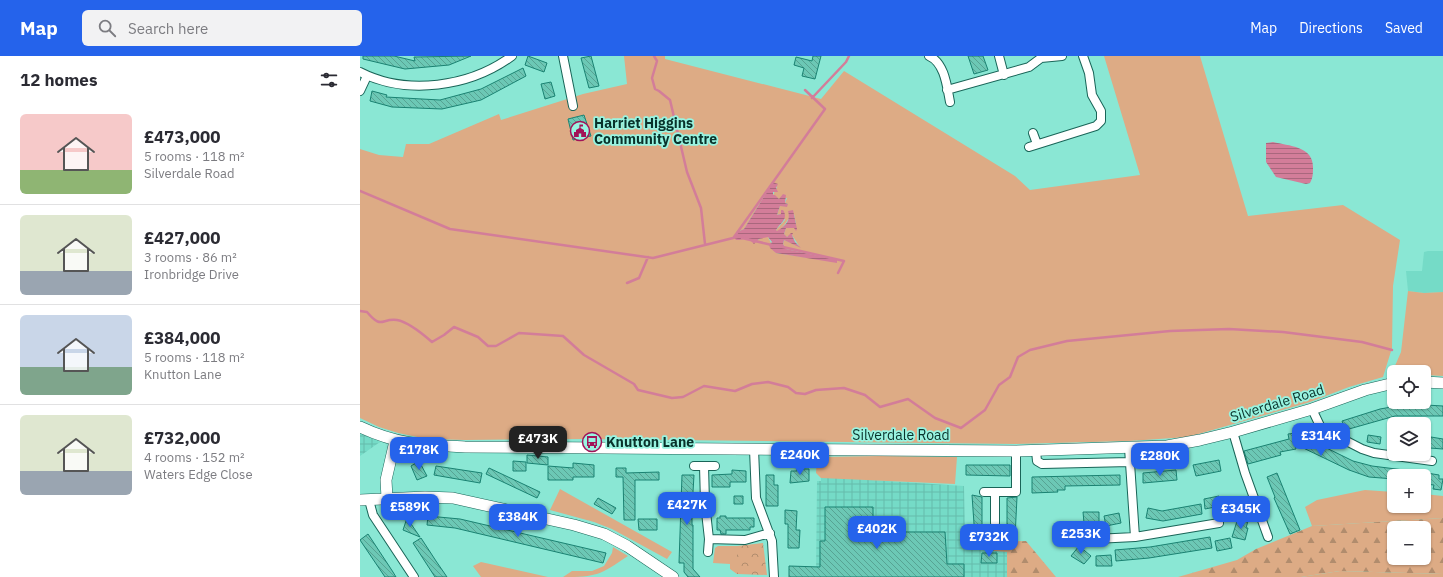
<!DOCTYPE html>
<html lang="en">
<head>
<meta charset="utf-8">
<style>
  :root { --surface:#fff; --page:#f2f2f3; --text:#2b2b33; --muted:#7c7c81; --line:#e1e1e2; --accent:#2563eb }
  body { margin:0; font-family:"IBM Plex Sans",sans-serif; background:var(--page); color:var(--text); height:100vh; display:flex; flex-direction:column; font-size:15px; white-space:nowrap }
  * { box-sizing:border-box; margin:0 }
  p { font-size:13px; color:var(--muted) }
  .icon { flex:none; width:22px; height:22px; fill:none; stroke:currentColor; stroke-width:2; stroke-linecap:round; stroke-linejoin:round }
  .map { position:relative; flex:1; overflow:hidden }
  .side { display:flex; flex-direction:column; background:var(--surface); width:360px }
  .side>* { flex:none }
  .controls { position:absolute; left:1027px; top:309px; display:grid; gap:8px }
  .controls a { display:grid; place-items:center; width:44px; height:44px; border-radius:6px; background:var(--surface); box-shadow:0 1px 3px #0004; font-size:20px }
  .price { position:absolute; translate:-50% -34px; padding:0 9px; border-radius:8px; background:var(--accent); color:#fff; font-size:13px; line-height:26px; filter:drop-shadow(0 1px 2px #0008) }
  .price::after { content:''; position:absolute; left:50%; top:24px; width:12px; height:9px; margin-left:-6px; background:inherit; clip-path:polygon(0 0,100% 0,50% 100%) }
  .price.active { background:#222; color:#fff }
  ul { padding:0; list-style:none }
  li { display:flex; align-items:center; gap:12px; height:100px; padding:0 20px }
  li+li { border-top:1px solid var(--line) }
  li span { display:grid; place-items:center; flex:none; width:112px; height:80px; border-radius:6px; color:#555 }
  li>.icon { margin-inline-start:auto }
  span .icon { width:48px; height:48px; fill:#fffc; stroke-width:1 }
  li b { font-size:17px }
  h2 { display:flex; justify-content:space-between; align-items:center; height:48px; padding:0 20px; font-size:17px }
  header { display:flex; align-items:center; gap:24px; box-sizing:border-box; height:56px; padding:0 20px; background:var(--accent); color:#fff }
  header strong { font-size:19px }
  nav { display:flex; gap:22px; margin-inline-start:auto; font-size:14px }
  .search { width:280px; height:36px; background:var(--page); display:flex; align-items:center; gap:10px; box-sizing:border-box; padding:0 14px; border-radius:6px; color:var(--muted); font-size:15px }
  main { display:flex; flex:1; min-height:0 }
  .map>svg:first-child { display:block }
  .built { fill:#75dbc7 }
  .industrial { fill:url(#industrial-grid) }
  .grass { fill:#ddab85; fill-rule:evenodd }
  .forest { fill:url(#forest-firs); fill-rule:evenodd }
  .park { fill:url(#park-crowns) }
  .water { fill:url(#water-rules) }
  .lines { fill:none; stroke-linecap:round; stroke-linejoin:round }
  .stream { stroke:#d37d99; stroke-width:2.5 }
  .building { fill:url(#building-back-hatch); stroke:#1a8272 }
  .street-casing { stroke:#196558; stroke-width:10 }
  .secondary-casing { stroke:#196558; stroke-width:12 }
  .street { stroke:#fff; stroke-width:8 }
  .secondary { stroke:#fff; stroke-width:11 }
  .labels { text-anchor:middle; stroke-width:3.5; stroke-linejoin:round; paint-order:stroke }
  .poi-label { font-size:14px; font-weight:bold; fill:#09322b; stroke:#98f4e1; text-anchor:start }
  .street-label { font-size:14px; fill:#09322b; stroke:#98f4e1 }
</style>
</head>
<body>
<header>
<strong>Map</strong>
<div class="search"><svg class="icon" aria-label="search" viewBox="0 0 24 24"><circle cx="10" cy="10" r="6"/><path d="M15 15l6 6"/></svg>Search here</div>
<nav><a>Map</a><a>Directions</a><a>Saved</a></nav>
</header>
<main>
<section class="side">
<h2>12 homes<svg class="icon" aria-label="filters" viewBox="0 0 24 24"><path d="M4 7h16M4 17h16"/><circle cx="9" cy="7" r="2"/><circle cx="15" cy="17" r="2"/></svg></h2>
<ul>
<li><span style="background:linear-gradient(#f6c9c9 70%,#8fb573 0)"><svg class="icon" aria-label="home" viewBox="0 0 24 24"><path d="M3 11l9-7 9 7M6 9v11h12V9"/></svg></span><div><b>£473,000</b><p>5 rooms · 118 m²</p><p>Silverdale Road</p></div></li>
<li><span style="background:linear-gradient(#dfe7d0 70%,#9aa5b1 0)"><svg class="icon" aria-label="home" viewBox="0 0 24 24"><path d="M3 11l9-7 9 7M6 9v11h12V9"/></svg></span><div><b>£427,000</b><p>3 rooms · 86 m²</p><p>Ironbridge Drive</p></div></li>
<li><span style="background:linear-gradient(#c9d6e8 65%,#7fa58c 0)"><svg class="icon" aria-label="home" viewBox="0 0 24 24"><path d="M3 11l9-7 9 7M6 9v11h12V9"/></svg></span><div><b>£384,000</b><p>5 rooms · 118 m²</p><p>Knutton Lane</p></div></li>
<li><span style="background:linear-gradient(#dfe7d0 70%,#9aa5b1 0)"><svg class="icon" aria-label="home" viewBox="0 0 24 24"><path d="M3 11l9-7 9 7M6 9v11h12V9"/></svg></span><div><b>£732,000</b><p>4 rooms · 152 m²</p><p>Waters Edge Close</p></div></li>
</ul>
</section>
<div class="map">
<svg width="1083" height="521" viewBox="0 0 1083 521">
  <defs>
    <pattern id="industrial-grid" width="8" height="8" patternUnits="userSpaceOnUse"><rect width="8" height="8" fill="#75dbc7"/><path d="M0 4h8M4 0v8" fill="none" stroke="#64bcab"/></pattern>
    <pattern id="forest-firs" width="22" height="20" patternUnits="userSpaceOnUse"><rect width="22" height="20" fill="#ddab85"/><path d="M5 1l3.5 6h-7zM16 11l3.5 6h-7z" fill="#b18c6d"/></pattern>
    <pattern id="park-crowns" width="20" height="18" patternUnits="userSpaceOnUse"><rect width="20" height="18" fill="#ddab85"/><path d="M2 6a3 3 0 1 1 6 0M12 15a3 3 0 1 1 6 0" fill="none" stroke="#b18c6d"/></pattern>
    <pattern id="water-rules" width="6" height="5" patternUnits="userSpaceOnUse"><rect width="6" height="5" fill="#d37d99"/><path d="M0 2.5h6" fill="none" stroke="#a9677d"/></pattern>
    <pattern id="building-back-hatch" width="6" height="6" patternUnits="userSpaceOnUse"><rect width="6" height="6" fill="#6cc8b5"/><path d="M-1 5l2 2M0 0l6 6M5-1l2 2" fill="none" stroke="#57a393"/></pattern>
  </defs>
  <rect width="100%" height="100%" fill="#8ae7d4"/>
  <!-- built -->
  <path class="built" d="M1068,195H1083V236L1064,237L1048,235L1046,215H1062L1064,196Z"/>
  <!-- industrial -->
  <path class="industrial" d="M0,377L20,386L0,400Z
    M466,421L604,430L605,482L607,487L614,492L621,494L647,495V521H456L457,425H461V422Z"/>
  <!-- grass -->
  <path class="grass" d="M264,0H305V3L461,43L484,15L655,120L670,134L780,119L744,0H840L888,160L983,149L1040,184L1033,230L1032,292L1023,321L989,331L950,346L828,381L769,385L655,388L224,383L105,384L67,383L38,377L19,371L0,362V93L19,99L43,101L46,88H69L139,58L141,64L223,38L267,28ZM413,126L417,131L413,139L419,143L427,142L425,147L428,148L420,150L417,159L421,158L425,164L416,174L417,176C426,170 427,162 434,158L436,168L434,172H426L424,178L426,181L432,179L439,190L424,184L423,188L426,193L477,204V206L416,197L408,181H403L396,185L387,182L385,183L375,181L377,176L384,173Z
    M1048,235L1064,237L1083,236V320L1064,319V316H1034V319H1031L1041,296Z
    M519,400L597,401L595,428L461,422L456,417L457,401Z
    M200,433L312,496L307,503L252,473L234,466L190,454Z
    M1005,434L1034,436V450H1064V438L1083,440V462L952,470L945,451L957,444Z
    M358,490H377V518L370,513V508L353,507L355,492Z
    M253,491L268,500C240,519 237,521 203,521L212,515H232L244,510L252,497Z
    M121,506L188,521H121L113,510Z
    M980,515L1083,518V521H941Z"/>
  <!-- forest -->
  <path class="forest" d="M1083,462V518L980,515L941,521H818L877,504L896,493L952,470ZM1034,472H1064V502H1034Z
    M666,485L696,521H647V496C632,494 619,496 607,487Z"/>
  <!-- park -->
  <path class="park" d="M403,487L407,519L377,518V490Z"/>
  <!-- water -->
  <path class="water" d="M913,86C929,90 953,90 953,111C953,117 953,122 950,127L946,128L916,121L906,106V87Z
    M413,126L418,128L416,132L418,136H413V139H415L419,143L423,138L426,139L425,147L428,148L427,151L420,150L417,159L421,158V154H423C429,163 420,167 416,174L417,175C425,170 431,165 428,155L433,154L437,173L436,175L434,172H426L424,178L427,181L431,177H433L432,179L435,186L441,192L424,184L423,188L426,193L477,204V207L416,197L410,192L409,189L412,186L408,181L399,183L394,188L388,182L380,184H376L374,181L377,176L384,173Z"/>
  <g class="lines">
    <!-- stream -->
    <path class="stream" d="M294,0L297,5L292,22L295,33L299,35L310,44L327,116L341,152L345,188
      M452,42L486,6L489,0
      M0,135L90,173L293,202L377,181
      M374,181L465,53L445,34
      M382,182L412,189
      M423,191L484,205L478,217
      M267,227L279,222L288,201
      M0,255L7,256C22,274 21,262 37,264C48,266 64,279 72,286L84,279L94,271L118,281L128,290H136L159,277L203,280L224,299L274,328L278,334L312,342L323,341L344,330L375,335L392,328L408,326L428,331L436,337L445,338L456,334L484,332L505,339L520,351L548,343L575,362L601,372L625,354L639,329L650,321L658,301L670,294L707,285L810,275L869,273L923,276L1002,286L1032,294"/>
  </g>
  <!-- building -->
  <path class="building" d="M3,0H34L55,5L54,1L111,0L89,9L45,13L3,3Z
    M168,0L187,7L184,16L165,9Z
    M231,0L239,30L229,32L221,2Z
    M453,0H461L455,23L442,20L444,12L434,9L436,1L452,5Z
    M608,0H623L628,14L614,18Z
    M163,12L166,20L121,44L82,53L32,51L10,45L12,35L27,39L26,41L80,44L121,33Z
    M191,26L195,40L185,43L181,28Z
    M224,59L231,80L213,84L208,63Z
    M1066,349L1083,350V360H1035L989,373L988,371L985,373L982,365L1020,353L1037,350Z
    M936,377L993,405L1012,410L1052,415V420H1034V423L1009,421L989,414L935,388L936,393L920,396L921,399L888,408L884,395L929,383L928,378Z
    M1008,379L1021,381L1020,388L1007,386Z
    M1071,381L1083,383V393L1070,392Z
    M167,399L188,401V409L167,407Z
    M859,404L861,415L836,420L833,409Z
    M59,405L67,420L57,424L51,410Z
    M153,405L166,406V415H153Z
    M213,407L234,409V421H213V424H188V410L213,412Z
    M606,409H650V420L606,419Z
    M76,410L122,417L120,427L74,419Z
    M129,412L180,436L177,442L126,418Z
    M256,412H266V417L299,416V424H275V464H264L263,421H256Z
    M437,413H449V425L430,427L431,415H437Z
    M372,414L386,415V426H370V431H352V419L372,418Z
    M816,414L817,424L783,427V417Z
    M917,417L940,474L930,478L914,442L915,441L907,421Z
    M1067,417L1079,419V423H1083L1081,434L1073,433L1074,429L1065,428Z
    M322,419H334L332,453V469H333V513L340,521H328L324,516V507H319Z
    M406,419H414V429H418V450H406Z
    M760,419V429L705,430V434H697L698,436L672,437V421Z
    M612,439L622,441V472H647V442L657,441L655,482H615Z
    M374,440H383V448H374Z
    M859,440L860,450L845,453L844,443Z
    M238,442L256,452L252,458L234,448Z
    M870,442L882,452L875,460L863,450Z
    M841,448L842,458L803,465L786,462L788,452L802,455Z
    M465,451H513V476H585L587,508H604V521H429V510L460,511V485H465Z
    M425,454L437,455L436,474H440L439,492H428V468H425Z
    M723,456H739V466L724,467Z
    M759,457L761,467L746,470L744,460Z
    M68,460L100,463L246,497L243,507L95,472L67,469Z
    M360,460H366V462H394V471H390V474H366V478H361L360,474H357V462H360Z
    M47,462L60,481L43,474Z
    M878,462L888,465L886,472H888L885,484L872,481Z
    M278,463H297V474H279Z
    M710,468L720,470L717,486L707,483Z
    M8,478L33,516L36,521H25L0,484Z
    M850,481L852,492L789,502L756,505L755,494L790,491Z
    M61,482L76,505L87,521H75L53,487Z
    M870,482L872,492L857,495L855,485Z
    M719,490L731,500L724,508L711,500Z
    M622,497H637V507H621Z
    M751,499L752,510H736V500Z"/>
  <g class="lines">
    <!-- street casing -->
    <g class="street-casing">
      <path id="street" d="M203,0L213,50
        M569,0C585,7 587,31 590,46
        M639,0L644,19
        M0,16C47,40 110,31 152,0
        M587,34L669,11L681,2L702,0
        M0,35L7,20
        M673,77L677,88
        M669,91L736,70L741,65V55L732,39L729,17L723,0
        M952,353L961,372L1002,393L1014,397L1072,405
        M873,376L885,417L908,481
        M769,392L775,481
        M394,393L396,442L412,485L414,521
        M676,395L677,405L682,408L770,406L803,403L808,399L807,390
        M334,410H355
        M344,410L345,447L349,483L348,496
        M624,436H656V395
        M635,436V467
        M9,444L13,459L54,521
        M349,483L385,484L410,477
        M735,483L775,481L859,467"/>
    </g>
    <!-- secondary casing -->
    <g class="secondary-casing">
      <path id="secondary" d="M1064,326L1083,327
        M0,371C38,389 64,389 105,391L656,395L807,390L840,384L873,376L952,353L1005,334L1034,327
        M27,442L26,424L35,385
        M0,444L65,441L93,442L214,469L244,478L267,490L313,521"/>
    </g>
    <!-- street -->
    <use href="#street" class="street"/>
    <!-- secondary -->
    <use href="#secondary" class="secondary"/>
  </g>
  <!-- icons -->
  <defs>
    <g id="civic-ring" transform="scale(1)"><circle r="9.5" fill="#98f4e1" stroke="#a21358" stroke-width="1.5"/><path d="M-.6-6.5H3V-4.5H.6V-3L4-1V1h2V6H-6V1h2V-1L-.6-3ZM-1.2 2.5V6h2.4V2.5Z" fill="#a21358"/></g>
    <g id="bus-ring" transform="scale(1)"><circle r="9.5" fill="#98f4e1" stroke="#a21358" stroke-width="1.5"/><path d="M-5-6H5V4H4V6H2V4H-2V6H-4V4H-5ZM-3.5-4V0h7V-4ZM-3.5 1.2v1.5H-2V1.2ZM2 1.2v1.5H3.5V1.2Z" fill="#a21358"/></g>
  </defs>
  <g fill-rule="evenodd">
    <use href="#civic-ring" x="220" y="75"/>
    <use href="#bus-ring" x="232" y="386"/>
  </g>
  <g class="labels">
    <!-- poi labels -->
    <g class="poi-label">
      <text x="234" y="72">Harriet Higgins<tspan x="234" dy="16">Community Centre</tspan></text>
      <text x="246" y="391">Knutton Lane</text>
    </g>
    <!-- street labels -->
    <g class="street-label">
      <text transform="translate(917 347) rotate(-17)" y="5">Silverdale Road</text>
      <text x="541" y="384">Silverdale Road</text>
    </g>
  </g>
</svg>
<div class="controls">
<a><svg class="icon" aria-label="locate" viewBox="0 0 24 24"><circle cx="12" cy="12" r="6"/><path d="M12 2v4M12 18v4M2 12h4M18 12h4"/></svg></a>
<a><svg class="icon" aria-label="layers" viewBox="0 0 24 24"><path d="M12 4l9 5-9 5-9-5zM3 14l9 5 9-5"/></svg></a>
<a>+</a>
<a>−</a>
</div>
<b class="price" style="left:961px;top:401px">£314K</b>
<b class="price active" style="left:178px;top:404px">£473K</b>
<b class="price" style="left:59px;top:415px">£178K</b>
<b class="price" style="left:440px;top:420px">£240K</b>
<b class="price" style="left:800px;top:421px">£280K</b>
<b class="price" style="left:327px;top:470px">£427K</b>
<b class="price" style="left:50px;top:472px">£589K</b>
<b class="price" style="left:881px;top:474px">£345K</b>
<b class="price" style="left:158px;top:482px">£384K</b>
<b class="price" style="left:517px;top:494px">£402K</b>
<b class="price" style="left:721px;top:499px">£253K</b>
<b class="price" style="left:629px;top:502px">£732K</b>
</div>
</main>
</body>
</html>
